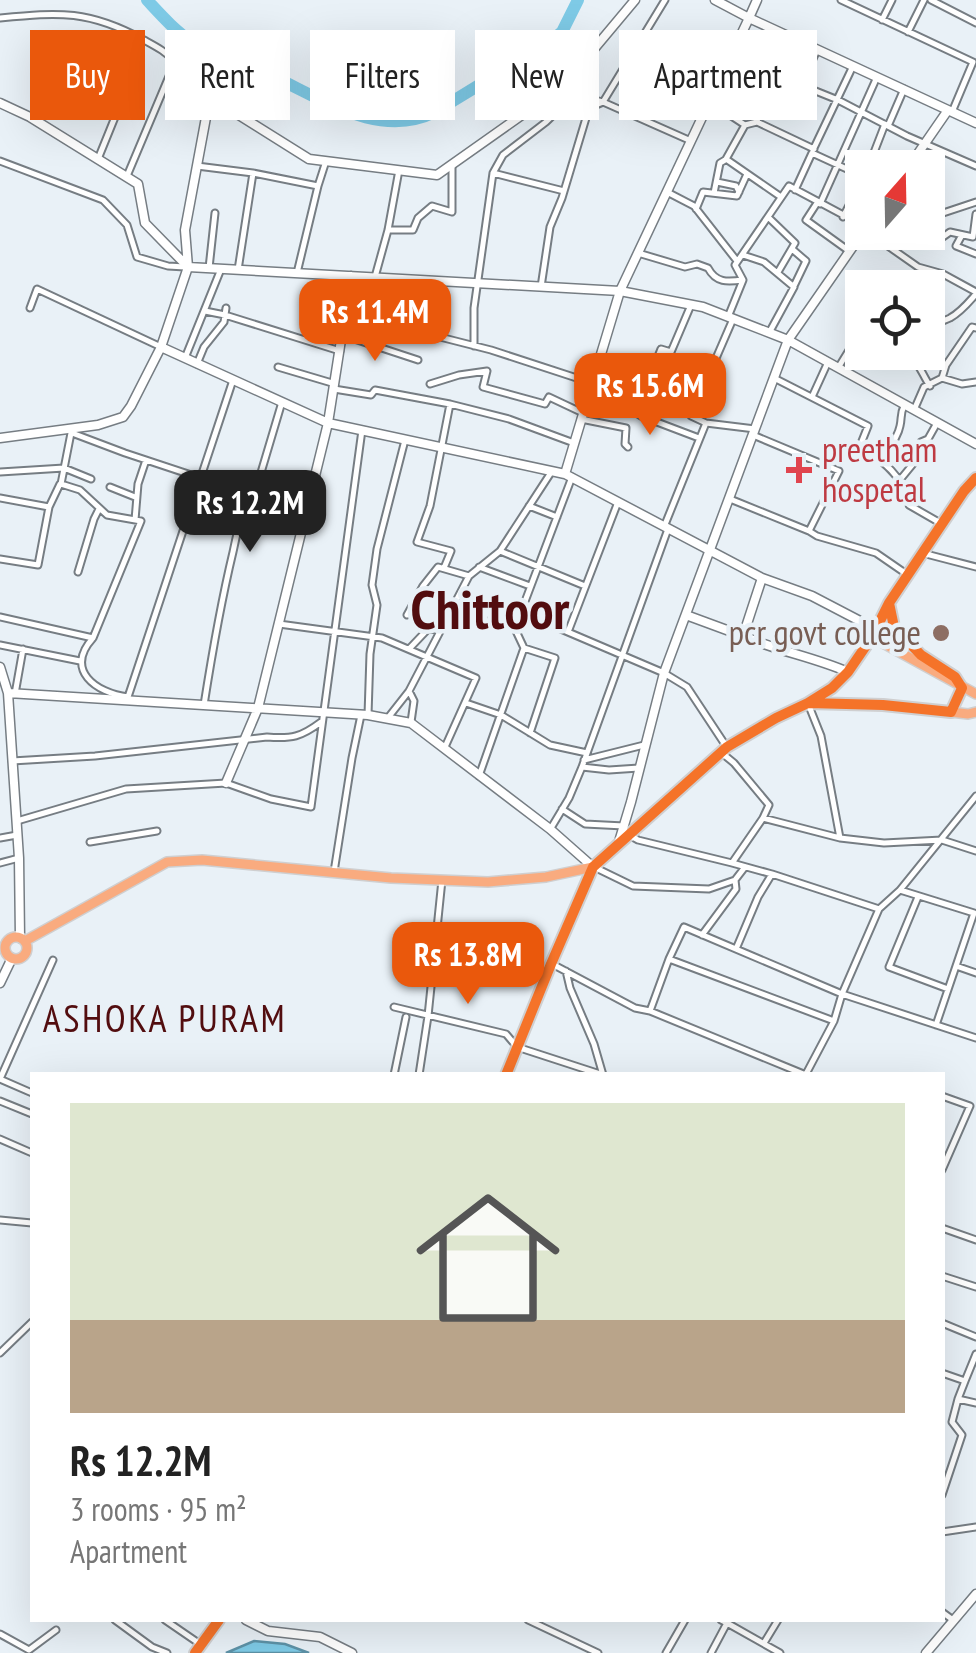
<!DOCTYPE html>
<html lang="en">
<head>
<meta charset="utf-8">
<style>
  :root { --surface:#fff; --page:#f6f6f6; --text:#222; --muted:#767676; --accent:#ea580c }
  body { margin:0; font-family:"PT Sans Narrow",sans-serif; background:var(--page); color:var(--text); height:100vh; display:flex; flex-direction:column; font-size:38px; white-space:nowrap }
  * { box-sizing:border-box; margin:0 }
  p { font-size:32px; color:var(--muted) }
  .icon { flex:none; width:55px; height:55px; fill:none; stroke:currentColor; stroke-width:2; stroke-linecap:round; stroke-linejoin:round }
  .map { position:relative; flex:1; overflow:hidden }
  .details { position:absolute; left:30px; top:1072px; width:915px; height:550px; display:flex; flex-direction:column; background:var(--surface); border-radius:0px; box-shadow:0 10px 40px #0002 }
  .details>* { flex:none }
  .guide { position:absolute; left:30px; top:30px; width:918px; height:90px; display:flex; gap:20px }
  .needle { width:65px; rotate:20deg }
  .controls { position:absolute; left:845px; top:150px; display:grid; gap:20px }
  .controls a { display:grid; place-items:center; width:100px; height:100px; border-radius:0px; background:var(--surface); box-shadow:0 10px 40px #0002; font-size:50px }
  .price { position:absolute; translate:-50% -85px; padding:0 22px; border-radius:20px; background:var(--accent); color:#fff; font-size:32px; line-height:65px; filter:drop-shadow(0 2px 5px #0008) }
  .price::after { content:''; position:absolute; left:50%; top:60px; width:30px; height:22px; margin-left:-15px; background:inherit; clip-path:polygon(0 0,100% 0,50% 100%) }
  .price.current { background:#222; color:#fff }
  ul { padding:0; list-style:none }
  li { display:grid; align-content:center; gap:20px; height:530px; padding:0 40px }
  li span { display:grid; place-items:center; height:310px; border-radius:0px; color:#555 }
  li>.icon { margin-inline-start:auto }
  span .icon { width:180px; height:180px; fill:#fffc; stroke-width:1 }
  li b { font-size:42px }
  .pill { padding:0 35px; border-radius:0px; background:var(--surface); box-shadow:0 10px 40px #0002; font-size:35px; line-height:90px }
  .pill.current { background:var(--accent); color:#fff }
  .map>svg:first-child { display:block }
  .water { fill:#7ecae6; stroke:#5d92a7; stroke-width:2.5 }
  .lines { fill:none; stroke-linecap:round; stroke-linejoin:round }
  .river { stroke:#7ecae6; stroke-width:12 }
  .street-casing { stroke:#767d83; stroke-width:9 }
  .secondary-casing { stroke:#767d83; stroke-width:11 }
  .primary-casing { stroke:#cfcfd0; stroke-width:12 }
  .highway-casing { stroke:#cfcfd0; stroke-width:14 }
  .street { stroke:#fff; stroke-width:5 }
  .secondary { stroke:#fff; stroke-width:8 }
  .primary { stroke:#f9ab7f; stroke-width:9 }
  .highway { stroke:#f57329; stroke-width:10 }
  .health-dot { fill:#e0444e; stroke:#e9f1f7; stroke-width:4 }
  .education-dot { fill:#8d6e63; stroke:#e9f1f7; stroke-width:4 }
  .labels { text-anchor:middle; stroke-width:9; stroke-linejoin:round; paint-order:stroke }
  .health-label { font-size:35px; fill:#be3a42; stroke:#e9f1f7; text-anchor:start }
  .education-label { font-size:35px; fill:#785e54; stroke:#e9f1f7; text-anchor:end }
  .neighbourhood-label { font-size:38px; letter-spacing:2.5px; fill:#520d0f; stroke:#e9f1f7 }
  .town-label { font-size:55px; font-weight:bold; fill:#520d0f; stroke:#e9f1f7 }
</style>
</head>
<body>
<div class="map">
<svg width="976" height="1653" viewBox="0 0 976 1653">
  <rect width="100%" height="100%" fill="#e9f1f7"/>
  <!-- water -->
  <path class="water" d="M254,1641L285,1644L309,1653H226Z"/>
  <g class="lines">
    <!-- river -->
    <path class="river" d="M147,0C161,15 175,31 192,42C215,57 245,64 270,75C321,98 379,140 435,112L551,41L562,32L578,0"/>
    <!-- street casing -->
    <g class="street-casing">
      <path id="street" d="M841,0L973,62L952,112
        M931,0L976,23
        M0,18C60,12 89,10 144,40C155,46 167,52 175,62L127,176
        M882,20L892,0
        M908,32L924,0
        M641,40L687,60
        M731,57L838,100L907,136L976,166
        M175,62L220,81L216,99
        M719,81L740,93L760,109L757,122L814,149
        M563,86L574,95L546,122L503,155L493,173L564,191
        M801,86L817,50
        M574,95L603,102L691,141
        M710,102L745,125L757,122
        M745,125L726,159L781,197
        M888,126L904,89
        M813,150L853,66
        M98,159L128,85L100,74
        M0,161L103,200L127,225L137,257L168,266L185,267
        M197,166L253,173L238,270
        M868,168L885,124
        M253,173L318,186L326,161
        M717,182L736,186L739,192
        M795,190L812,153L862,176
        M667,192L694,206L737,261
        M714,193L720,163L725,160
        M817,203L806,220L849,251
        M820,204L877,77
        M696,209L703,192L737,196L747,174
        M768,217L795,243L778,272
        M843,217L862,180
        M928,218L976,202
        M388,230H413L418,218L432,206L452,212V164
        M868,232L918,267L943,274L976,292
        M918,232L925,242L933,244L950,232L973,237L976,214
        M962,235L956,246L976,254
        M792,249L806,261L794,286
        M638,253L685,267L697,264L708,268C716,283 727,282 743,280
        M743,255L764,262L794,287L769,333
        M209,268L215,213
        M297,273L318,186
        M375,277L388,230L399,170
        M541,287L550,227L562,198L589,108L603,102L665,0
        M347,306L365,310L436,336L491,350L592,383
        M30,308L37,289L161,347
        M205,311L225,315L340,351
        M728,317L743,280L735,265L789,186L862,225
        M928,330C934,323 941,322 950,318C961,312 968,303 976,294
        M342,335L418,360
        M433,335L440,312L442,281
        M474,346V308L493,173
        M914,352L912,358C920,365 923,376 930,386
        M185,358L221,269
        M197,364L204,347L224,322L226,308
        M278,367L332,383
        M838,368L862,329
        M774,378L868,426L860,446C881,459 906,478 909,505L942,524
        M942,378L946,365L972,327L976,328
        M430,384L459,375L487,371L483,387L545,404L549,397L583,413
        M334,389L371,395L375,390L450,404L509,419L574,443
        M630,391L625,384L629,368L639,371L644,359H657L661,349L671,352L691,305
        M812,397L828,362
        M620,402L641,416L699,438
        M586,403L613,412L633,389L644,392
        M914,410L924,387L942,378L962,384L976,382
        M581,419L626,428L625,444L628,447
        M706,423L755,429
        M72,433L125,453L306,513
        M753,435L839,471L809,531L817,536L876,553L905,573
        M884,461L892,452C891,441 898,437 900,426C902,418 900,414 904,406
        M0,472L64,468L91,479
        M572,477L521,612L664,673L687,687L726,746
        M899,481L913,464L921,442L928,439L937,423
        M110,487L135,497
        M0,498L49,507
        M730,499L809,531
        M529,506L557,517
        M135,520L138,484L146,460
        M664,527L706,423L691,416L733,319
        M500,551L585,586
        M926,554L976,567
        M0,559L38,565L49,507L60,484
        M479,567L530,586
        M444,568L451,551L417,542L430,506L450,404
        M78,572L94,519L99,509
        M407,615L423,586L438,567L469,576
        M0,617L93,638L141,521L107,515L80,490L61,484L71,433
        M488,621L517,627
        M279,624L382,638L476,678L445,747
        M568,632L618,502
        M93,638C64,670 96,693 128,697
        M0,645L80,661
        M524,648L555,658L530,733
        M409,649L428,629L441,630
        M409,691L414,701L411,722
        M15,694L23,649
        M127,700L233,380
        M466,703L501,715L550,745L587,753
        M204,705C212,654 221,602 233,552C238,529 242,504 257,486L282,402
        M809,706L821,736L840,838L884,843L942,840L976,851
        M368,715L370,654L377,605L372,585L377,549L405,440
        M387,719L409,691L469,576L500,551L552,471
        M723,754L734,763L769,805L763,818
        M584,760L644,745
        M12,761L95,756L267,737C292,739 301,737 321,722
        M582,767L609,770L639,768
        M479,776L524,648L516,631L521,612
        M562,809L585,824L624,826
        M17,821L126,789L226,783L271,799L311,807L362,430
        M551,828L569,798L582,767L668,529
        M629,835L638,840L732,863L763,818L840,838
        M0,838L17,835
        M90,842L157,831
        M0,863L19,858
        M732,863L772,874
        M596,868L633,886L709,889L735,880L745,867
        M334,872L352,758L361,715
        M900,890L976,796
        M918,897L889,967L948,989
        M879,909L900,890L974,913L956,966
        M702,935L736,889L735,880
        M736,949L758,897L772,874L879,909L842,994L976,1038
        M669,959L684,927L842,994L834,1021
        M554,965L635,1008L650,1011L806,1075
        M566,971L570,988L594,1044L603,1075
        M394,1007L506,1034L517,1047L603,1075
        M650,1011L669,959L834,1021L806,1074
        M936,1025L956,966L976,973
        M394,1075L406,1017
        M419,1075L428,1016L442,880
        M32,1093L0,1079L53,960
        M942,1096L970,1106L942,1170
        M0,1101L32,1114
        M0,1139L32,1153
        M0,1220L32,1223
        M942,1228L976,1240
        M942,1276L976,1287
        M942,1323L976,1337
        M0,1353L32,1322
        M942,1373L965,1381L958,1399L976,1403
        M965,1381L976,1354
        M942,1495L962,1435L952,1422L958,1399
        M942,1532L976,1527
        M942,1612L953,1620
        M115,1620L152,1647L167,1653
        M165,1620L200,1644
        M528,1620L598,1653
        M727,1623L780,1653
        M0,1634L29,1650L56,1630
        M764,1643L778,1620
        M666,1653L685,1620
        M711,1653L727,1623L721,1620"/>
    </g>
    <!-- secondary casing -->
    <g class="secondary-casing">
      <path id="secondary" d="M635,0L563,86L437,175L309,159L215,100L207,112L185,230L188,267L620,291L703,307L788,340L976,444
        M757,0L749,18L976,123
        M0,103L30,117L138,184L145,223L188,267L161,347L131,406L123,417L98,425L0,438
        M908,168L948,110
        M161,347L328,423L565,474L762,578L812,596L858,620L872,637
        M565,474L620,291L749,18L715,0
        M686,615L743,636L762,578
        M743,636C777,651 814,657 848,672
        M0,667L8,693L19,858L20,938
        M8,693L368,715L411,723L550,829L593,867
        M226,783L258,708L328,423L351,276
        M618,845L631,802L664,673L788,340L863,232
        M0,983L12,958
        M246,1620L268,1631L320,1637L352,1653
        M926,1653L976,1594"/>
    </g>
    <!-- primary casing -->
    <g class="primary-casing">
      <path id="primary" d="M872,637L976,694
        M951,712L968,714L976,712
        M5 948a11 11 0 1 1 22 0a11 11 0 1 1-22 0Z
        M25,941L167,862L202,860L391,878L488,882L546,877L593,867"/>
    </g>
    <!-- highway casing -->
    <g class="highway-casing">
      <path id="highway" d="M809,703L883,705L951,712L962,688L955,677L921,655L894,627L889,603
        M506,1075L551,964L593,867L727,747L776,718L808,703L832,688L848,672L872,637L889,603L964,491L976,478
        M195,1653L219,1620"/>
    </g>
    <!-- street -->
    <use href="#street" class="street"/>
    <!-- secondary -->
    <use href="#secondary" class="secondary"/>
    <!-- primary -->
    <use href="#primary" class="primary"/>
    <!-- highway -->
    <use href="#highway" class="highway"/>
  </g>
  <!-- markers -->
  <path class="health-dot" d="M794 455h10v10h10v10h-10v10h-10v-10h-10v-10h10z"/>
  <circle class="education-dot" cx="941" cy="633" r="10"/>
  <g class="labels">
    <!-- health labels -->
    <g class="health-label">
      <text x="822" y="462">preetham<tspan x="822" dy="40">hospetal</tspan></text>
    </g>
    <!-- education labels -->
    <g class="education-label">
      <text x="921" y="645">pcr govt college</text>
    </g>
    <!-- neighbourhood labels -->
    <g class="neighbourhood-label">
      <text x="165" y="1032">ASHOKA PURAM</text>
    </g>
    <!-- town labels -->
    <g class="town-label">
      <text x="490" y="629">Chittoor</text>
    </g>
  </g>
</svg>
<div class="controls">
<a><svg class="needle" viewBox="-14 -14 28 28"><path d="M0-13l5 13h-10z" fill="#e53935"/><path d="M0 13l5-13h-10z" fill="#767676"/></svg></a>
<a><svg class="icon" aria-label="locate" viewBox="0 0 24 24"><circle cx="12" cy="12" r="6"/><path d="M12 2v4M12 18v4M2 12h4M18 12h4"/></svg></a>
</div>
<b class="price" style="left:375px;top:364px">Rs 11.4M</b>
<b class="price" style="left:650px;top:438px">Rs 15.6M</b>
<b class="price current" style="left:250px;top:555px">Rs 12.2M</b>
<b class="price" style="left:468px;top:1007px">Rs 13.8M</b>
<div class="guide">
<a class="pill current">Buy</a>
<a class="pill">Rent</a>
<a class="pill">Filters</a>
<a class="pill">New</a>
<a class="pill">Apartment</a>
</div>
<section class="details">
<ul>
<li><span style="background:linear-gradient(#dfe7d0 70%,#b9a48a 0)"><svg class="icon" aria-label="home" viewBox="0 0 24 24"><path d="M3 11l9-7 9 7M6 9v11h12V9"/></svg></span><div><b>Rs 12.2M</b><p>3 rooms · 95 m²</p><p>Apartment</p></div></li>
</ul>
</section>
</div>
</body>
</html>
